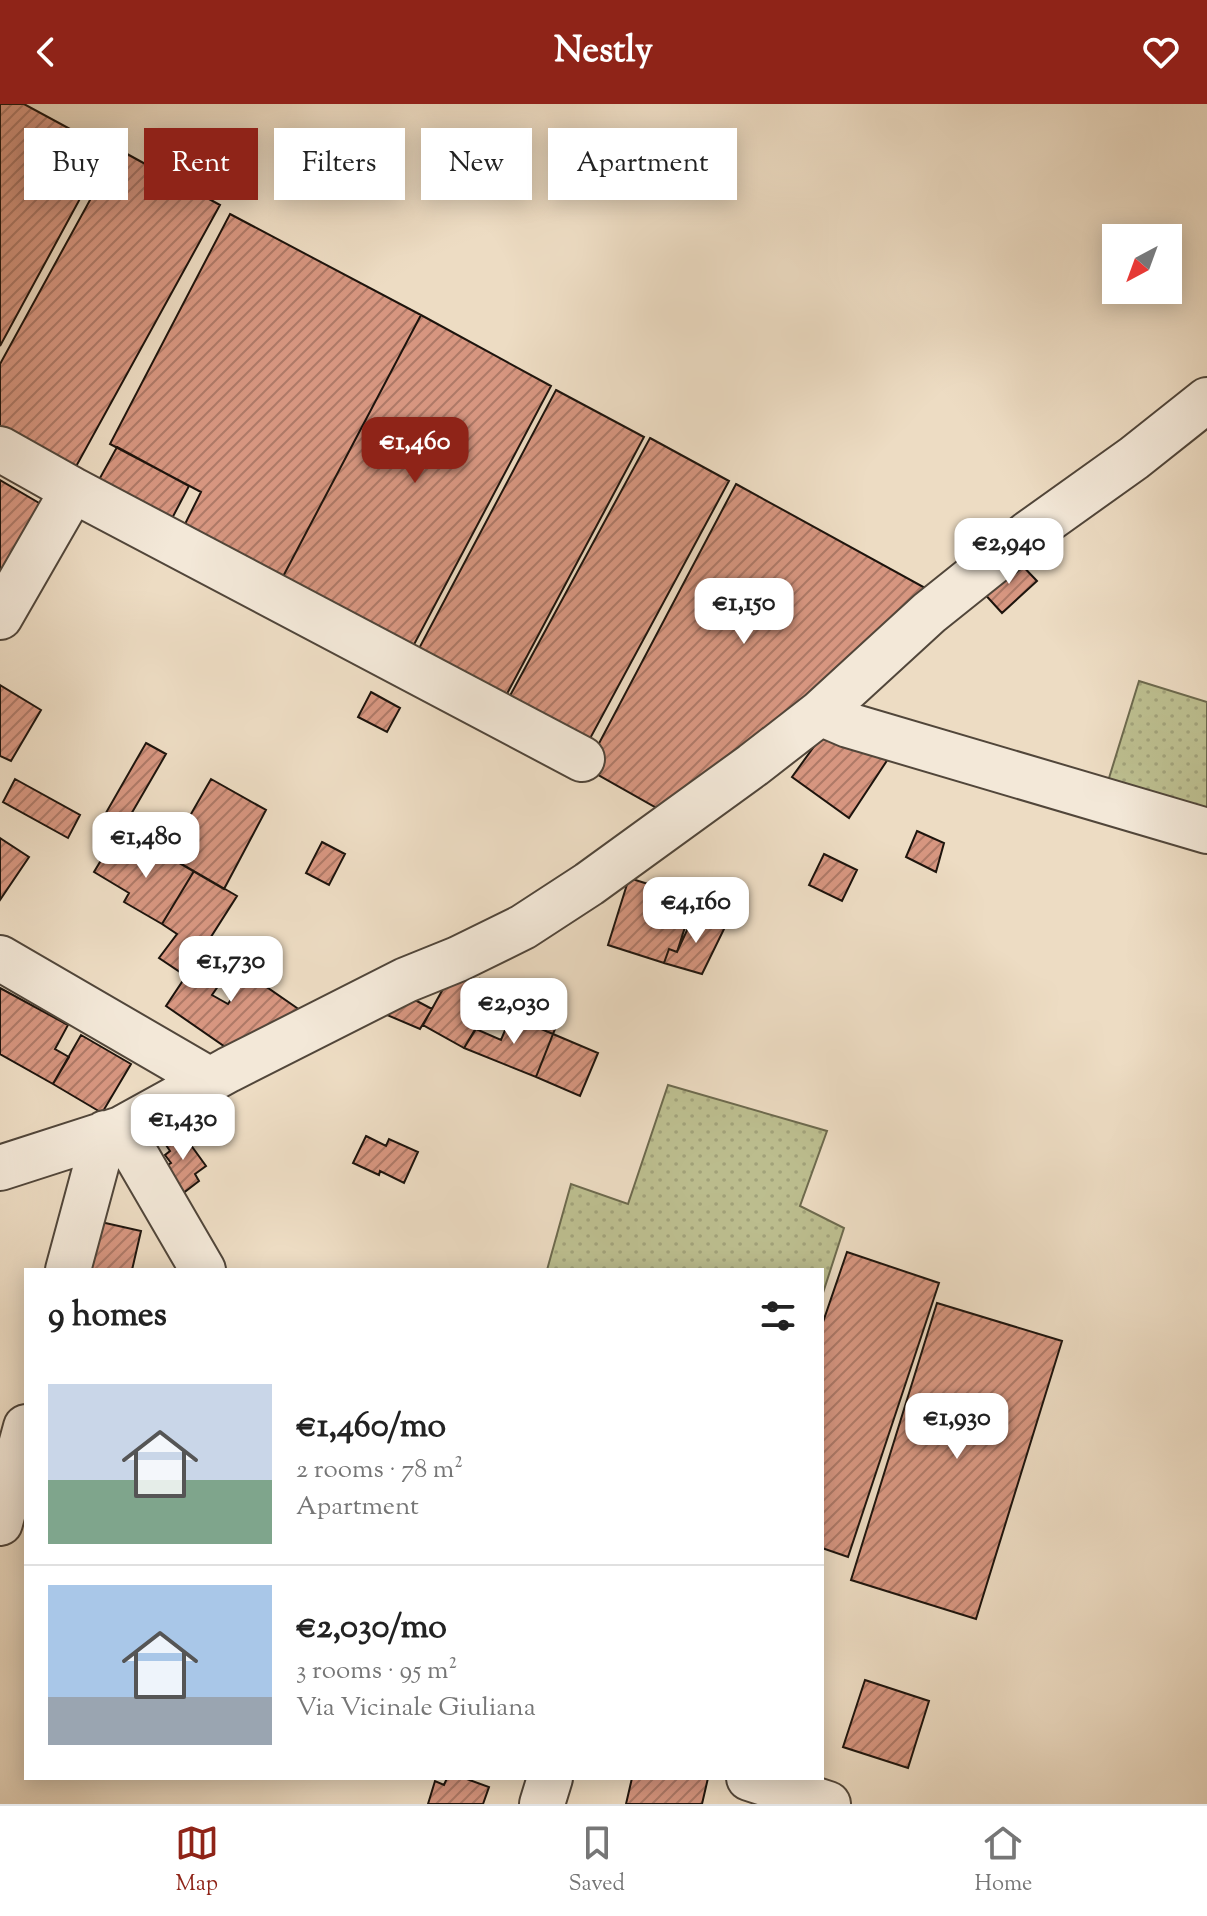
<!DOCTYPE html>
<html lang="en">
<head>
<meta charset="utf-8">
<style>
  :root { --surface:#fff; --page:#f2f2f2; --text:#222; --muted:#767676; --line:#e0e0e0; --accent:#8f2418 }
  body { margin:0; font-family:"Sorts Mill Goudy",serif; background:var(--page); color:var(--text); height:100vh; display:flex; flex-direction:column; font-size:30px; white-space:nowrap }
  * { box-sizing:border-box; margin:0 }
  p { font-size:26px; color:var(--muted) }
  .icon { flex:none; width:44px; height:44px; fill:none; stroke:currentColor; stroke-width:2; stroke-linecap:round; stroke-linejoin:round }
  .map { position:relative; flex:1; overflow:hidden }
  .details { position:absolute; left:24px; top:1164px; width:800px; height:512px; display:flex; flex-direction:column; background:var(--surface); border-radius:0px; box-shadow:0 4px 20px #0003 }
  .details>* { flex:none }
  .guide { position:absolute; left:24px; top:24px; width:800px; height:72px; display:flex; gap:16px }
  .needle { width:52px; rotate:221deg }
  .fabs { position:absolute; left:1102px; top:120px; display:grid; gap:16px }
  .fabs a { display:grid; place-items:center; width:80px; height:80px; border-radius:0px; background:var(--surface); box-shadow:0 4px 20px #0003; font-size:40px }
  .price { position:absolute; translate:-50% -68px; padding:0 18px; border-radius:16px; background:#fff; color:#222; font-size:26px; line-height:52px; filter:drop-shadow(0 2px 4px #0008) }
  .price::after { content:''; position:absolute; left:50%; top:48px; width:24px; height:18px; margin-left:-12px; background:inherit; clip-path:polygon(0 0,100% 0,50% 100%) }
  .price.active { background:var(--accent); color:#fff }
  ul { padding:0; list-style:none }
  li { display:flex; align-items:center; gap:24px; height:200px; padding:0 24px }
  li+li { border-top:2px solid var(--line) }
  li span { display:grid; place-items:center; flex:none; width:224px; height:160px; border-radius:0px; color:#555 }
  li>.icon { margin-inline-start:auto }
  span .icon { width:96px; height:96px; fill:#fffc; stroke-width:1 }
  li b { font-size:34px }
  h2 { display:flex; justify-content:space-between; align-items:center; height:96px; padding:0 24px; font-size:34px }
  .tag { padding:0 28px; border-radius:0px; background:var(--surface); box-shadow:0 4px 20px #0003; font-size:28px; line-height:72px }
  .tag.active { background:var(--accent); color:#fff }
  header { display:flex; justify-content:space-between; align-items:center; height:104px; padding:0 24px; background:var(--accent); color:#fff; font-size:36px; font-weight:800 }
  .tab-bar { display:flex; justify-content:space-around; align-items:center; height:112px; border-top:2px solid var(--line); background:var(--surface); font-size:22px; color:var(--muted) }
  .tab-bar a { display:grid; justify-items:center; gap:4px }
  .tab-bar .active { color:var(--accent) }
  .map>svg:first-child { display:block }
  .grass { fill:url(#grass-dots); stroke:#6d6a4e; stroke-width:2 }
  .building { fill:url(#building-hatch); stroke:#1d140d; stroke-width:2 }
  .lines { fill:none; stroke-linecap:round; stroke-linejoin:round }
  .minor-casing { stroke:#51463a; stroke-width:48 }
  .minor { stroke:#f3e8d8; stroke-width:44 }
</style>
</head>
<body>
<header><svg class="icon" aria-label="back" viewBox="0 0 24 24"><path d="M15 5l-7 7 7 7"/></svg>Nestly<svg class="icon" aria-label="heart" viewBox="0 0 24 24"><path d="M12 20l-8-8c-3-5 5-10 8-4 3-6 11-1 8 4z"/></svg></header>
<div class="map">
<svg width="1207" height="1700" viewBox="0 0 1207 1700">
  <defs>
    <pattern id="grass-dots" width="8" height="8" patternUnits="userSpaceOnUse" patternTransform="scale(2)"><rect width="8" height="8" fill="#bdbf90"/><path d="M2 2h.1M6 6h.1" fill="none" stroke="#a2a37b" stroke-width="1.8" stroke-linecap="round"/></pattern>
    <pattern id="building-hatch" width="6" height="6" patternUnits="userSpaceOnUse" patternTransform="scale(2)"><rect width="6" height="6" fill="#d79680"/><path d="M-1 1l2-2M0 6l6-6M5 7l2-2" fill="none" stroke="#ae7967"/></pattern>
  </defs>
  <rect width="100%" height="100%" fill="#eddcc3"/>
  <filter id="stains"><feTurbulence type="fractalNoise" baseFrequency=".0025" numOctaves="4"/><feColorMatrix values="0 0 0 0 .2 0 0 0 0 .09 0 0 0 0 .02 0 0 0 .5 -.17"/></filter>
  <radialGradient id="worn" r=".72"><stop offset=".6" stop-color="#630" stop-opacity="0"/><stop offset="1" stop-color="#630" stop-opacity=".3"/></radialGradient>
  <!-- grass -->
  <path class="grass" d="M1139,577L1207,598V716L1105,687Z
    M668,981L827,1027L800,1102L844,1124L822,1192V1166H547L571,1080L628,1100Z"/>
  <!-- building -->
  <path class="building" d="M0,0H24L107,45L0,242Z
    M118,45L220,101L73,368L0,328V260Z
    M230,110L421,211L278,482L180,430L201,388L110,340Z
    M421,211L551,282L409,550L278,482Z
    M556,286L644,333L502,599L415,552Z
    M650,334L729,377L586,642L506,599Z
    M117,343L189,382L168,422L95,383Z
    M0,376L46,403L0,484Z
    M736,380L927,485L814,588L662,707L586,664Z
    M1016,455L1037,477L1002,509L981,486Z
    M0,581L41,606L11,657L0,652Z
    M371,588L400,604L387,628L358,613Z
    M828,623L890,652L849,714L792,673Z
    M146,639L166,650L119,731L99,721Z
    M15,675L80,711L68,734L3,698Z
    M211,675L266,706L224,785L167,752Z
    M917,727L944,739L936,768L906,753Z
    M0,734L29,753L0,796Z
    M112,738L146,758L154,744L194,767L162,820L124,798L129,789L94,768Z
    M322,738L345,750L329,781L306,769Z
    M824,750L857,766L842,797L809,781Z
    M194,767L237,792L186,872L159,854L177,830L162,820Z
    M629,774L686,792L677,820L685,823L677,848L669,845L664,859L608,841Z
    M695,809L725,823L702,870L664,859L669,845L677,848Z
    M210,836L237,855L212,891L228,900L248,870L310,913L234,949L166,902Z
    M453,867L476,881L480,875L498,887L464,944L423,921Z
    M0,884L68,921L55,945L69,953L53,980L0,950Z
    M396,886L432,905L420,925L366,902Z
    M529,889L564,904L553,930L517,915Z
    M511,912L553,930L536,973L464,944L476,925L501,936Z
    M553,930L598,949L580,992L536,973Z
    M81,931L131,960L102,1009L53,980Z
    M180,1026L206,1062L195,1070L199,1077L182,1090L163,1064L171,1059L165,1051L170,1047L164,1038Z
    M366,1032L386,1042L389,1035L418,1048L404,1079L380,1067L379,1071L353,1059Z
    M92,1116L141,1127L132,1166H80Z
    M847,1148L939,1179L848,1453L822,1444V1221Z
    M937,1199L1062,1237L976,1515L851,1476Z
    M865,1576L929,1597L908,1664L843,1643Z
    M447,1674H464L489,1683L483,1700H428L435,1677L444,1681Z
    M632,1674H708L702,1700H626Z"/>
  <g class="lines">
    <!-- minor casing -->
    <g class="minor-casing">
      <path id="minor" d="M0,345L73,386L582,655
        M0,513L73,386
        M820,609L848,621L1207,727
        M0,854L210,976
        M121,1025L203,1166
        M0,1064L121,1025L228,966L406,876L458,855L523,823L589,780L753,661L820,609L929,509L1029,429L1134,354L1207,296
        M68,1166L105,1029
        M0,1419L26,1323
        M749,1674L828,1700
        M542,1700L550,1674"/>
    </g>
    <!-- minor -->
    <use href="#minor" class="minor"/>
  </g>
  <rect width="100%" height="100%" filter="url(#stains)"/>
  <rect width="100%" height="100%" fill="url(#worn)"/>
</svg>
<div class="fabs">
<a><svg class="needle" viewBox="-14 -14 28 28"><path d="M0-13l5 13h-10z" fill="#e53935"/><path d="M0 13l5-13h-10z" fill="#767676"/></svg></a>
</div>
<b class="price active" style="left:415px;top:381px">€1,460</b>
<b class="price" style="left:1009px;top:482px">€2,940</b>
<b class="price" style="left:744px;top:542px">€1,150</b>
<b class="price" style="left:146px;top:776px">€1,480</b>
<b class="price" style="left:696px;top:841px">€4,160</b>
<b class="price" style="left:231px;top:900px">€1,730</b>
<b class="price" style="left:514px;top:942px">€2,030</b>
<b class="price" style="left:183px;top:1058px">€1,430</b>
<b class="price" style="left:957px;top:1357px">€1,930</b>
<div class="guide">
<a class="tag">Buy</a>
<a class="tag active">Rent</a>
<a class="tag">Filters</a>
<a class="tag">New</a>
<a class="tag">Apartment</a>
</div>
<section class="details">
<h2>9 homes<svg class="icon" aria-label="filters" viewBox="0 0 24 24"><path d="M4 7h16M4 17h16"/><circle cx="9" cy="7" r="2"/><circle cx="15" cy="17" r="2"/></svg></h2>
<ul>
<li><span style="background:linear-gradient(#c9d6e8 60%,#7fa58c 0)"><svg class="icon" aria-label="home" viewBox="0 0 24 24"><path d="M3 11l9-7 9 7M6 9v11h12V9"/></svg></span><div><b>€1,460/mo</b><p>2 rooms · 78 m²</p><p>Apartment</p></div></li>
<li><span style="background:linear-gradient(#a9c7e8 70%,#9aa5b1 0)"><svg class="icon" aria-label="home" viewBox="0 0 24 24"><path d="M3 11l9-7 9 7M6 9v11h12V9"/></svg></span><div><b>€2,030/mo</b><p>3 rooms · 95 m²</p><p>Via Vicinale Giuliana</p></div></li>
</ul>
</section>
</div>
<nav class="tab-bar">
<a class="active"><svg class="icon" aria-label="map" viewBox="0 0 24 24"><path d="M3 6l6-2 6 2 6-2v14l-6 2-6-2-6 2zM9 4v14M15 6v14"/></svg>Map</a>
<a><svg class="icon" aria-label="saved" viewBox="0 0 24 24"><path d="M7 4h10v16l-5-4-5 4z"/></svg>Saved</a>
<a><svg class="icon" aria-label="home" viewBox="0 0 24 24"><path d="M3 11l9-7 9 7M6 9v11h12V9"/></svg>Home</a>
</nav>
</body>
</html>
